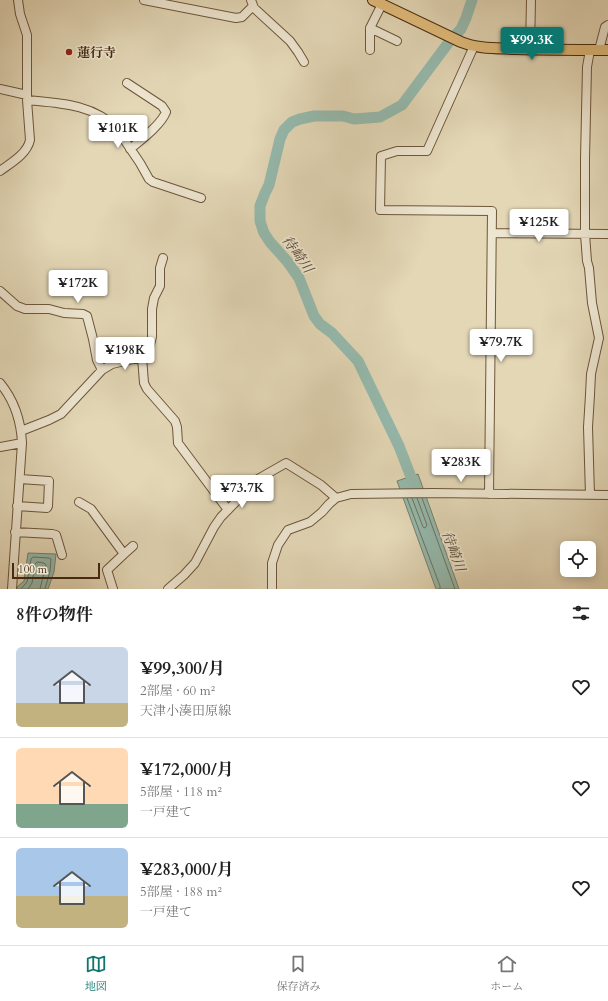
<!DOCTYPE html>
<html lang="ja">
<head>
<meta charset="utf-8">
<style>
  :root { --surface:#fff; --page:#f6f6f6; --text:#222; --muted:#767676; --line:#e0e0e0; --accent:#0f766e }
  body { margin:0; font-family:Cardo,"Noto Serif JP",serif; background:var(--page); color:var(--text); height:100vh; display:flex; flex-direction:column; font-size:15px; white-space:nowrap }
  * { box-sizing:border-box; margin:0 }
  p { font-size:13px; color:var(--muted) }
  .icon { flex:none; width:22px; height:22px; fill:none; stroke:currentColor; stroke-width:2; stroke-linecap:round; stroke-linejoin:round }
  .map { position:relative; height:589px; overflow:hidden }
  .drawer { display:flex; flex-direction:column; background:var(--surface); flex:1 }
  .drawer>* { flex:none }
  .controls { position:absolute; left:560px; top:541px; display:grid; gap:8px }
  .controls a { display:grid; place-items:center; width:36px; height:36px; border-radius:6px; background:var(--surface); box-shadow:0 2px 10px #0003; font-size:20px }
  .scale { position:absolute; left:12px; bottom:10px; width:88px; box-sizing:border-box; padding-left:4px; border:2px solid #462b10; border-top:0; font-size:11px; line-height:14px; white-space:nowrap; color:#462b10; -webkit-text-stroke:3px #ede5d0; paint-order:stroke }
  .price { position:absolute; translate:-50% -34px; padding:0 9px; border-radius:4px; background:#fff; color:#222; font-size:13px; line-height:26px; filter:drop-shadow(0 1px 2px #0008) }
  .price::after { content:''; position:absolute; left:50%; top:24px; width:12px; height:9px; margin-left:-6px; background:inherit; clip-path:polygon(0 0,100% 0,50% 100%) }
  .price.on { background:var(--accent); color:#fff }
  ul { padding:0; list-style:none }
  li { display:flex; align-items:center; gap:12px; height:100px; padding:0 16px }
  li+li { border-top:1px solid var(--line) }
  li span { display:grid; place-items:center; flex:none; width:112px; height:80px; border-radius:6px; color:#555 }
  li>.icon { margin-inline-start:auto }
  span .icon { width:48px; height:48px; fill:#fffc; stroke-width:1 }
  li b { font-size:17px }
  h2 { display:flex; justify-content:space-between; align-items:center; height:48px; padding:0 16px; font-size:17px }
  .tab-bar { display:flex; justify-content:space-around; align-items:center; height:56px; border-top:1px solid var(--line); background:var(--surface); font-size:11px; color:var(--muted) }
  .tab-bar a { display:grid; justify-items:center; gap:2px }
  .tab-bar .on { color:var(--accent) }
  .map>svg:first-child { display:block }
  .water { fill:#95baae; stroke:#75816f }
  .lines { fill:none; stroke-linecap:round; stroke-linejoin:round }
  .shore { stroke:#6e725f; stroke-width:1 }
  .river { stroke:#95baae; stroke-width:11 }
  .minor-casing { stroke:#6d563a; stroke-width:10 }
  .major-casing { stroke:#462b10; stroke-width:12 }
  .minor { stroke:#ede5d0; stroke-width:8 }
  .major { stroke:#e2bc7b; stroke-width:10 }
  .poi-dot { fill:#8f2418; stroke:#ede5d0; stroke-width:1.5 }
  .labels { text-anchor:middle; stroke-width:3.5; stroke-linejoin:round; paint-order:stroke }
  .poi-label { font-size:13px; font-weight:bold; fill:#462b10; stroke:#ede5d0; text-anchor:start }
  .water-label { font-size:14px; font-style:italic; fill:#564830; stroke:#ede5d0 }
</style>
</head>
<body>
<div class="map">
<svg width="608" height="589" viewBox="0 0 608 589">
  <rect width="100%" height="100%" fill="#e3d7b6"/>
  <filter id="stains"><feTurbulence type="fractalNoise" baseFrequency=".005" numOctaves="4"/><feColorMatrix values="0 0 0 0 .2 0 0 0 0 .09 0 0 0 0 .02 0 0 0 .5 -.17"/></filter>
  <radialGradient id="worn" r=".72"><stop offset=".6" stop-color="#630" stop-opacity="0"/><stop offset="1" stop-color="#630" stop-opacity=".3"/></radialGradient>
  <!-- water -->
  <path class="water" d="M418,474L459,589H436L397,481Z
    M28,553L56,554L54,572L48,589H17V587L24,581Z"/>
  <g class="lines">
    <!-- shore -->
    <path class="shore" d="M407,498L440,586V589
      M412,498L423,527L425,528L427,525L417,498
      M422,498L455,589
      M21,589L27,582L31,559L33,557L49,558L51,559L50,571L45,589
      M28,589L32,583L35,564L37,562L44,563L46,565L40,589"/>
    <!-- river -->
    <path class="river" d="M416,490L399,446L358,361L332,333L320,324L314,316L299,278L287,261L270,242L264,233L260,221V206L265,193L269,185L280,139L284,130L292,122L300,119L314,116H343L354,119L380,117L402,105L449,42L461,29L466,18L472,0"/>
    <!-- minor casing -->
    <g class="minor-casing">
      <path id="minor" d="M144,0L236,18L242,17L253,6
        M251,0L254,8L290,41L298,52L304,62
        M382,4L370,28L397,41
        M370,28V50
        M474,46L427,151H397L381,156L380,210L492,211L489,494
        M530,50L531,0
        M599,50L605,27L608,25
        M127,83L162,106L166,112C161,125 141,140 130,149
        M0,89L27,95
        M27,100C59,103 94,104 117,129L140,163L149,179L153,182L201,198
        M0,171C11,163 27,154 30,140L27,100V35L20,14L18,0
        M492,233L608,234
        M0,291L17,306L25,309H49L64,313L83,314L87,316L93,339L97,360L102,370
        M142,357L144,383L147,389L175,421L177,427L178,443L228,510
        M0,383C14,400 21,422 22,443L12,589
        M21,431L49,420L61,414L102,370L112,364L142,357L146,353L149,348L152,337V309L154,298L160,286V268L163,258
        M0,447L22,443
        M590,495L588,427L590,395L591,374L599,338L592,303L589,268L587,261L585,234V159L587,67L590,50
        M79,502L91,509L124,554L107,570L113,589
        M17,506L47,508L48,506L49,481L20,479
        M15,532L52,534L56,535L62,555
        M124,554L133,546
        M168,589L184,575L195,563L214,527L221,517L258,479L286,463L321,485L336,498
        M272,589V563L278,545L288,530L310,522L322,512L329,504L336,498L351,494L433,493L608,495"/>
    </g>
    <!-- major casing -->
    <g class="major-casing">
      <path id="major" d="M373,0L461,42C478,49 497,48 516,49C546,50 577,50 608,50"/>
    </g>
    <!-- minor -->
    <use href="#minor" class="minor"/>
    <!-- major -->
    <use href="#major" class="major"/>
  </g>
  <!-- markers -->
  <circle class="poi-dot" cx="69" cy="52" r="4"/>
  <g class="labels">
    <!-- poi labels -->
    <g class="poi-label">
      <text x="77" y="57">蓮行寺</text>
    </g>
    <!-- water labels -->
    <g class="water-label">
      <text transform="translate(298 254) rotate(55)" y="5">待崎川</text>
      <text transform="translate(454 551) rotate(70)" y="5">待崎川</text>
    </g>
  </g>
  <rect width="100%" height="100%" filter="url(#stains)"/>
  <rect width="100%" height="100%" fill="url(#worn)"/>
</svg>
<div class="controls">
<a><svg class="icon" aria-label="locate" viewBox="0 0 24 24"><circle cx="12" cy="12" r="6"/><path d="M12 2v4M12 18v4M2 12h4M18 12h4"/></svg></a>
</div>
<div class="scale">100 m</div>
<b class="price on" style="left:532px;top:61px">¥99.3K</b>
<b class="price" style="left:118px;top:149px">¥101K</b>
<b class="price" style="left:539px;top:243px">¥125K</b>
<b class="price" style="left:78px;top:304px">¥172K</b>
<b class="price" style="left:501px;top:363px">¥79.7K</b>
<b class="price" style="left:125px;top:371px">¥198K</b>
<b class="price" style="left:461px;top:483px">¥283K</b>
<b class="price" style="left:242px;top:509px">¥73.7K</b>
</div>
<section class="drawer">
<h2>8件の物件<svg class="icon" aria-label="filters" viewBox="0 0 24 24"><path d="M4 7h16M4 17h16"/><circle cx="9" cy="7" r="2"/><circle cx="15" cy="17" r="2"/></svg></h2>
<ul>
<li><span style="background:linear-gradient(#c9d6e8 70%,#c2b280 0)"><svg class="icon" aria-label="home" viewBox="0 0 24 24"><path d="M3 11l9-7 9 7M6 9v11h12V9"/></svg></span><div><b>¥99,300/月</b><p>2部屋 · 60 m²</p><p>天津小湊田原線</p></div><svg class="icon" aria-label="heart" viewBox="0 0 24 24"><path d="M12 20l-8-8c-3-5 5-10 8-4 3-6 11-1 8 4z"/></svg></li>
<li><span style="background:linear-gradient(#ffd9b3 70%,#7fa58c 0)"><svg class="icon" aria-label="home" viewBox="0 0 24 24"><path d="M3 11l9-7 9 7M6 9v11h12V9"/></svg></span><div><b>¥172,000/月</b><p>5部屋 · 118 m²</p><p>一戸建て</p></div><svg class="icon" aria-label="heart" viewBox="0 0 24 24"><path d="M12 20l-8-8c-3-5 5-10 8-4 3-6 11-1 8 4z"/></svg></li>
<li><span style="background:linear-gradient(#a9c7e8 60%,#c2b280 0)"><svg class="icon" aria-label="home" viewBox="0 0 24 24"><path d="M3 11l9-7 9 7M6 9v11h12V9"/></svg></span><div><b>¥283,000/月</b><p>5部屋 · 188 m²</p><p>一戸建て</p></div><svg class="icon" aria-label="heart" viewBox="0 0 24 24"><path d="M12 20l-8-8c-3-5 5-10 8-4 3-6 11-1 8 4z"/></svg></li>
</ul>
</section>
<nav class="tab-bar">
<a class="on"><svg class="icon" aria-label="map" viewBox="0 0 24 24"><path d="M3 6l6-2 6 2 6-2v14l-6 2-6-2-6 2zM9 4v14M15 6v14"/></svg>地図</a>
<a><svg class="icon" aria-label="saved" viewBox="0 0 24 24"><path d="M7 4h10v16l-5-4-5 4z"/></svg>保存済み</a>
<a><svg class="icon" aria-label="home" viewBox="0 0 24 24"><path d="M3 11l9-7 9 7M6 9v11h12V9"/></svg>ホーム</a>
</nav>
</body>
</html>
